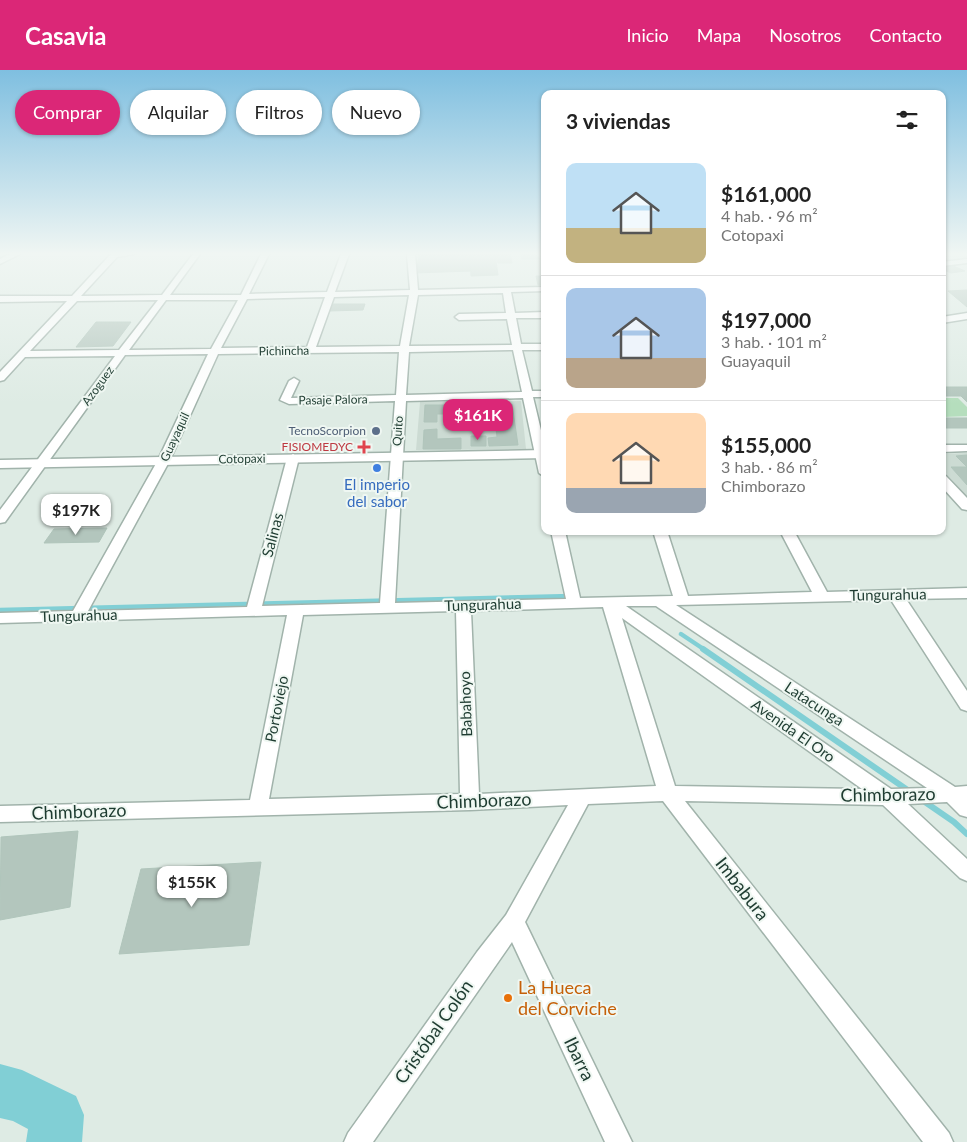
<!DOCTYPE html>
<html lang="es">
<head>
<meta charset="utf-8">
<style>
  :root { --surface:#fff; --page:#f2f2f2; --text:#222; --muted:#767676; --line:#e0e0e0; --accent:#db2777 }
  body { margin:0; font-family:Lato,sans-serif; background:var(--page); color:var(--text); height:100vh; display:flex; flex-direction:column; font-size:19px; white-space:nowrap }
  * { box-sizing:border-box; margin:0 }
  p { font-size:16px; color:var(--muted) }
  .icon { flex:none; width:28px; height:28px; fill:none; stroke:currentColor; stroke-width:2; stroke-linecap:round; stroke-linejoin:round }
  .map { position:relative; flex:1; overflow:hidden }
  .sheet { position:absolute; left:541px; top:20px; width:405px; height:445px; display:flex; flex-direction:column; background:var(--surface); border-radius:10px; box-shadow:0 1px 4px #0004 }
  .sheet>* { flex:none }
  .guide { position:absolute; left:15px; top:20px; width:451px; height:45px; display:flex; gap:10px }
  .price { position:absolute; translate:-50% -42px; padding:0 11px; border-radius:10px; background:#fff; color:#222; font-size:16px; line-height:32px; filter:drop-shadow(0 1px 2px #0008) }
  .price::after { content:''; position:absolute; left:50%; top:30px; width:15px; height:11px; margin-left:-8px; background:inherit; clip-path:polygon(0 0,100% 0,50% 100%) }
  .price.active { background:var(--accent); color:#fff }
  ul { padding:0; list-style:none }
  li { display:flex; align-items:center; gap:15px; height:125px; padding:0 25px }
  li+li { border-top:1px solid var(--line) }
  li span { display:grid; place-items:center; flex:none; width:140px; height:100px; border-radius:10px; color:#555 }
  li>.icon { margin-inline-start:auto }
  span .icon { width:60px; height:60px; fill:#fffc; stroke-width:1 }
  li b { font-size:21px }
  h2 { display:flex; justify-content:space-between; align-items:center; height:60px; padding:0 25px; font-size:21px }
  .chip { padding:0 18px; border-radius:22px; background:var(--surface); box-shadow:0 1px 4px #0004; font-size:18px; line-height:45px }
  .chip.active { background:var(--accent); color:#fff }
  header { display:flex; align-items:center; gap:30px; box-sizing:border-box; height:70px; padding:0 25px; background:var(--accent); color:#fff }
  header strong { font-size:24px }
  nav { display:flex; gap:28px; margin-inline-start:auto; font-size:18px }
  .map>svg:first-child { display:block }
  .built { fill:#ccdbd3 }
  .green { fill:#b5debd }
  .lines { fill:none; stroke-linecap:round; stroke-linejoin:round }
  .stream-far1 { stroke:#81cfd5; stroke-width:4.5 }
  .stream { stroke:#81cfd5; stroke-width:6 }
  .river { fill:#81cfd5; fill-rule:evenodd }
  .building { fill:#b3c6bd; stroke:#b0c5bb }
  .minor-casing { stroke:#a1b3ab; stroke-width:3 }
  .tertiary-casing { stroke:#a1b3ab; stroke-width:3 }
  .minor { fill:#fff; fill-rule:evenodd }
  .tertiary { fill:#fff; fill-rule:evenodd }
  .service-dot { fill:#5c6f8a; stroke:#eff7f2; stroke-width:2 }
  .health-dot { fill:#e0444e; stroke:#eff7f2; stroke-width:2 }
  .shop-dot { fill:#3f7fe0; stroke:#eff7f2; stroke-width:2 }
  .food-dot { fill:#e8710a; stroke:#eff7f2; stroke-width:2 }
  .labels { text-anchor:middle; stroke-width:4; stroke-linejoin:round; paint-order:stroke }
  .far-street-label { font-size:12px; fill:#1e3c31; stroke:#eff7f2 }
  .far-service-label { font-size:12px; fill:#4e5e75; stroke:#eff7f2; text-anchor:end }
  .far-health-label { font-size:12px; fill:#be3a42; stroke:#eff7f2; text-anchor:end }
  .shop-label { font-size:15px; fill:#366cbe; stroke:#eff7f2 }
  .street-label { font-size:15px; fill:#1e3c31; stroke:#eff7f2 }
  .near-street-label { font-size:18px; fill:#1e3c31; stroke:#eff7f2 }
  .near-food-label { font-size:18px; fill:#c56008; stroke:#eff7f2; text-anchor:start }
</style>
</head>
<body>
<header>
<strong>Casavia</strong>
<nav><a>Inicio</a><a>Mapa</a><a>Nosotros</a><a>Contacto</a></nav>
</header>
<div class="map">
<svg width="967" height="1072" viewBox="0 0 967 1072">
  <rect width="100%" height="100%" fill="#deebe4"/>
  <!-- built -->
  <path class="built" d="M521,331L526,379L416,380L420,332Z
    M967,383V427L943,400L942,384Z"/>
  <!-- green -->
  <path class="green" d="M942,328H958L967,337V346L943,347Z"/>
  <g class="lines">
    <!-- stream-far1 -->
    <path class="stream-far1" d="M0,540L572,526
      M681,564L705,580"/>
    <!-- stream -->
    <path class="stream" d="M703,579L909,721
      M922,730L954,752L967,764"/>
    <!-- river -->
    <path class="river" d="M0,994L22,1000L76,1026L84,1045L82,1072H26L28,1059L13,1051L0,1048Z"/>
  </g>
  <!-- building -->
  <path class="building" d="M419,184H435L434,196L417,197Z
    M435,184H452L454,196H434Z
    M452,184H470V196H454Z
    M470,184H495L498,205L471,206Z
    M495,184H510L512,193H498Z
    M521,184H535L540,189H522Z
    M942,195H951L965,201L951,203L942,199Z
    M470,196L471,201L414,203L417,197Z
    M536,206H545V215H538Z
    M967,220V237L948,221Z
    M331,234H365L363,240L329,241Z
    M96,252H131L113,276L76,277Z
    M942,317H967V332L961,326H942Z
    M469,334H490L491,345H469Z
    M493,334H512L518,375L489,376L488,368L497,367Z
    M425,335H459V344H437V352H424Z
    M942,348H967V358H942Z
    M437,359V369L461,368V379H423L424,360Z
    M471,366H486V376H471Z
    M967,385V415L951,397H967L956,386Z
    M107,458L99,472L44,473L54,459Z
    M78,761L70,837L0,850L1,767Z
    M261,792L249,875L119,884L141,799Z"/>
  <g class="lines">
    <!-- minor casing -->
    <g class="minor-casing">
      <path id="minor" d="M10,184H20L0,194V189Z
        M111,184H135L117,187L81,226L162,225L193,184H200L170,225H241L261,184H269L249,224L327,222L341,184H349L335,222L410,220L407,184H415L418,220L545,217V221L511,222L515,243L545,242V248H516L521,274H545V280H522L532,321H545V327H533L545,377V407L539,403L523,328L406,331L395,533L566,529L551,461H565L580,528L673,526L653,461H667L688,526L812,522L780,461H794L827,522L967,518V528L906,529L967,621V641L961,639L891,530L676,535L955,717L967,716V747L960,745L947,732L908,734L967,789V811L960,808L883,735L685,731L949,1063L953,1072H923L663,731L588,734L525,852L632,1072H605L512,872L373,1072H344L348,1063L477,882L506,845L568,735L470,740L0,752V736L250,730L287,545L0,553V543L73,541L158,390L208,284L125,285L5,452L0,453V440L115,286L25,287L4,310L0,311V302L67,231L0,232V226H72ZM503,223L506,243L459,244L455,247L459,250L507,249L512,275L409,276L418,225ZM409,225L400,276L316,277L334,227ZM325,227L307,277L221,278L247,229ZM158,230L119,280L30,281L77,231ZM166,230H238L211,279L129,280ZM513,280L522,322L406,325L409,282ZM399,282L396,325L291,328L299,311L294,308L289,311L280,330L289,334L395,331L380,533L262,536L299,388L293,384L287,388L247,537L88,541L170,390L218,284ZM626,536H656L927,718L891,719ZM603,537L656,716L479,724L471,541ZM456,541L460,724L269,729L303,545ZM622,548L862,719L675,716Z
        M967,189V193L942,196V192Z
        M967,243V249L942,253V247Z
        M942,405L946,406L967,428V440L962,439L942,417Z"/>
    </g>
    <!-- tertiary casing -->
    <g class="tertiary-casing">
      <path id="tertiary" d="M942,375H967V381L942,382Z
        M545,380V388L0,398V390Z"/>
    </g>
    <!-- minor -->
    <use href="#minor" class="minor"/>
    <!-- tertiary -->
    <use href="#tertiary" class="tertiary"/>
  </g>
  <!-- sky -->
  <linearGradient id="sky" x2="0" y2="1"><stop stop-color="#7fbfe0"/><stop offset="0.55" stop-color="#f0f6f3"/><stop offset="1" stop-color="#f0f6f3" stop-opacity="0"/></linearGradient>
  <rect width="967" height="334" fill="url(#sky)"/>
  <!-- markers -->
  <circle class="service-dot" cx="376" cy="361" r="5"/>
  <path class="health-dot" d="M361.5 369.5h5v5h5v5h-5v5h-5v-5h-5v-5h5z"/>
  <circle class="shop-dot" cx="377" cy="398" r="5"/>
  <circle class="food-dot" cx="508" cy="928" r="5"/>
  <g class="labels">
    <!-- far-street labels -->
    <g class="far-street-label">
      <text transform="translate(284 281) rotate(-1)" y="4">Pichincha</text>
      <text transform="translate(98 316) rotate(-54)" y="4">Azoguez</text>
      <text transform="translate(333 330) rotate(-1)" y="4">Pasaje Palora</text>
      <text transform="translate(398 361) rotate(-86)" y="4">Quito</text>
      <text transform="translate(175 367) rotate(-65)" y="4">Guayaquil</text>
      <text transform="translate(242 389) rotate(-1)" y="4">Cotopaxi</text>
    </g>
    <!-- far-service labels -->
    <g class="far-service-label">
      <text x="366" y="365">TecnoScorpion</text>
    </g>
    <!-- far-health labels -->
    <g class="far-health-label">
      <text x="353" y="381">FISIOMEDYC</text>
    </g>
    <!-- shop labels -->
    <g class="shop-label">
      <text x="377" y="420">El imperio<tspan x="377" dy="17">del sabor</tspan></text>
    </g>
    <!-- street labels -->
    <g class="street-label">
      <text transform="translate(273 465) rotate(-75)" y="5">Salinas</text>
      <text transform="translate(888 525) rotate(-1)" y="5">Tungurahua</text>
      <text transform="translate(483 535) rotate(-2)" y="5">Tungurahua</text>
      <text transform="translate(79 546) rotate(-2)" y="5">Tungurahua</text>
      <text transform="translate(466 634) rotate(-92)" y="5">Babahoyo</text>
      <text transform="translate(814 634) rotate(33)" y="5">Latacunga</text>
      <text transform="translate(277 639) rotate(-79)" y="5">Portoviejo</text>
      <text transform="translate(793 661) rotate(35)" y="5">Avenida El Oro</text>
    </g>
    <!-- near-street labels -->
    <g class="near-street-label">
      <text transform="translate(888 725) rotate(-1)" y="6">Chimborazo</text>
      <text transform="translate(484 731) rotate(-2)" y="6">Chimborazo</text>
      <text transform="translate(79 742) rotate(-2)" y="6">Chimborazo</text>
      <text transform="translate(742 819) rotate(52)" y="6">Imbabura</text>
      <text transform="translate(434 962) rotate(-55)" y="6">Cristóbal Colón</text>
      <text transform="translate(579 989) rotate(64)" y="6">Ibarra</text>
    </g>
    <!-- near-food labels -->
    <g class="near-food-label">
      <text x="518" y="924">La Hueca<tspan x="518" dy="21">del Corviche</tspan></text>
    </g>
  </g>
</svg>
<b class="price active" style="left:478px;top:371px">$161K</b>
<b class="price" style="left:76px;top:466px">$197K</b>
<b class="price" style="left:192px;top:838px">$155K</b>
<div class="guide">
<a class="chip active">Comprar</a>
<a class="chip">Alquilar</a>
<a class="chip">Filtros</a>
<a class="chip">Nuevo</a>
</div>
<section class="sheet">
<h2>3 viviendas<svg class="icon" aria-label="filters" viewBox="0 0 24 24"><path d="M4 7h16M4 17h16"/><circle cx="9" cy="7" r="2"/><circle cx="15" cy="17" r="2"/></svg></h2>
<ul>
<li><span style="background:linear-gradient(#bfe0f5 65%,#c2b280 0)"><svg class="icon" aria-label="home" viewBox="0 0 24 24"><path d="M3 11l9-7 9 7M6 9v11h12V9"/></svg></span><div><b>$161,000</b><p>4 hab. · 96 m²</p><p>Cotopaxi</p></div></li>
<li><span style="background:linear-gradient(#a9c7e8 70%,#b9a48a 0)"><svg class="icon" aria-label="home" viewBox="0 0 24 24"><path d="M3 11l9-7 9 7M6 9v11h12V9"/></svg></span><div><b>$197,000</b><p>3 hab. · 101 m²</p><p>Guayaquil</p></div></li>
<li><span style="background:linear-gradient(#ffd9b3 75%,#9aa5b1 0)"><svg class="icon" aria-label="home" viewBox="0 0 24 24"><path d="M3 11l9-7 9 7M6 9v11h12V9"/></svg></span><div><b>$155,000</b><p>3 hab. · 86 m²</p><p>Chimborazo</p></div></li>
</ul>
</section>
</div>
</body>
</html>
